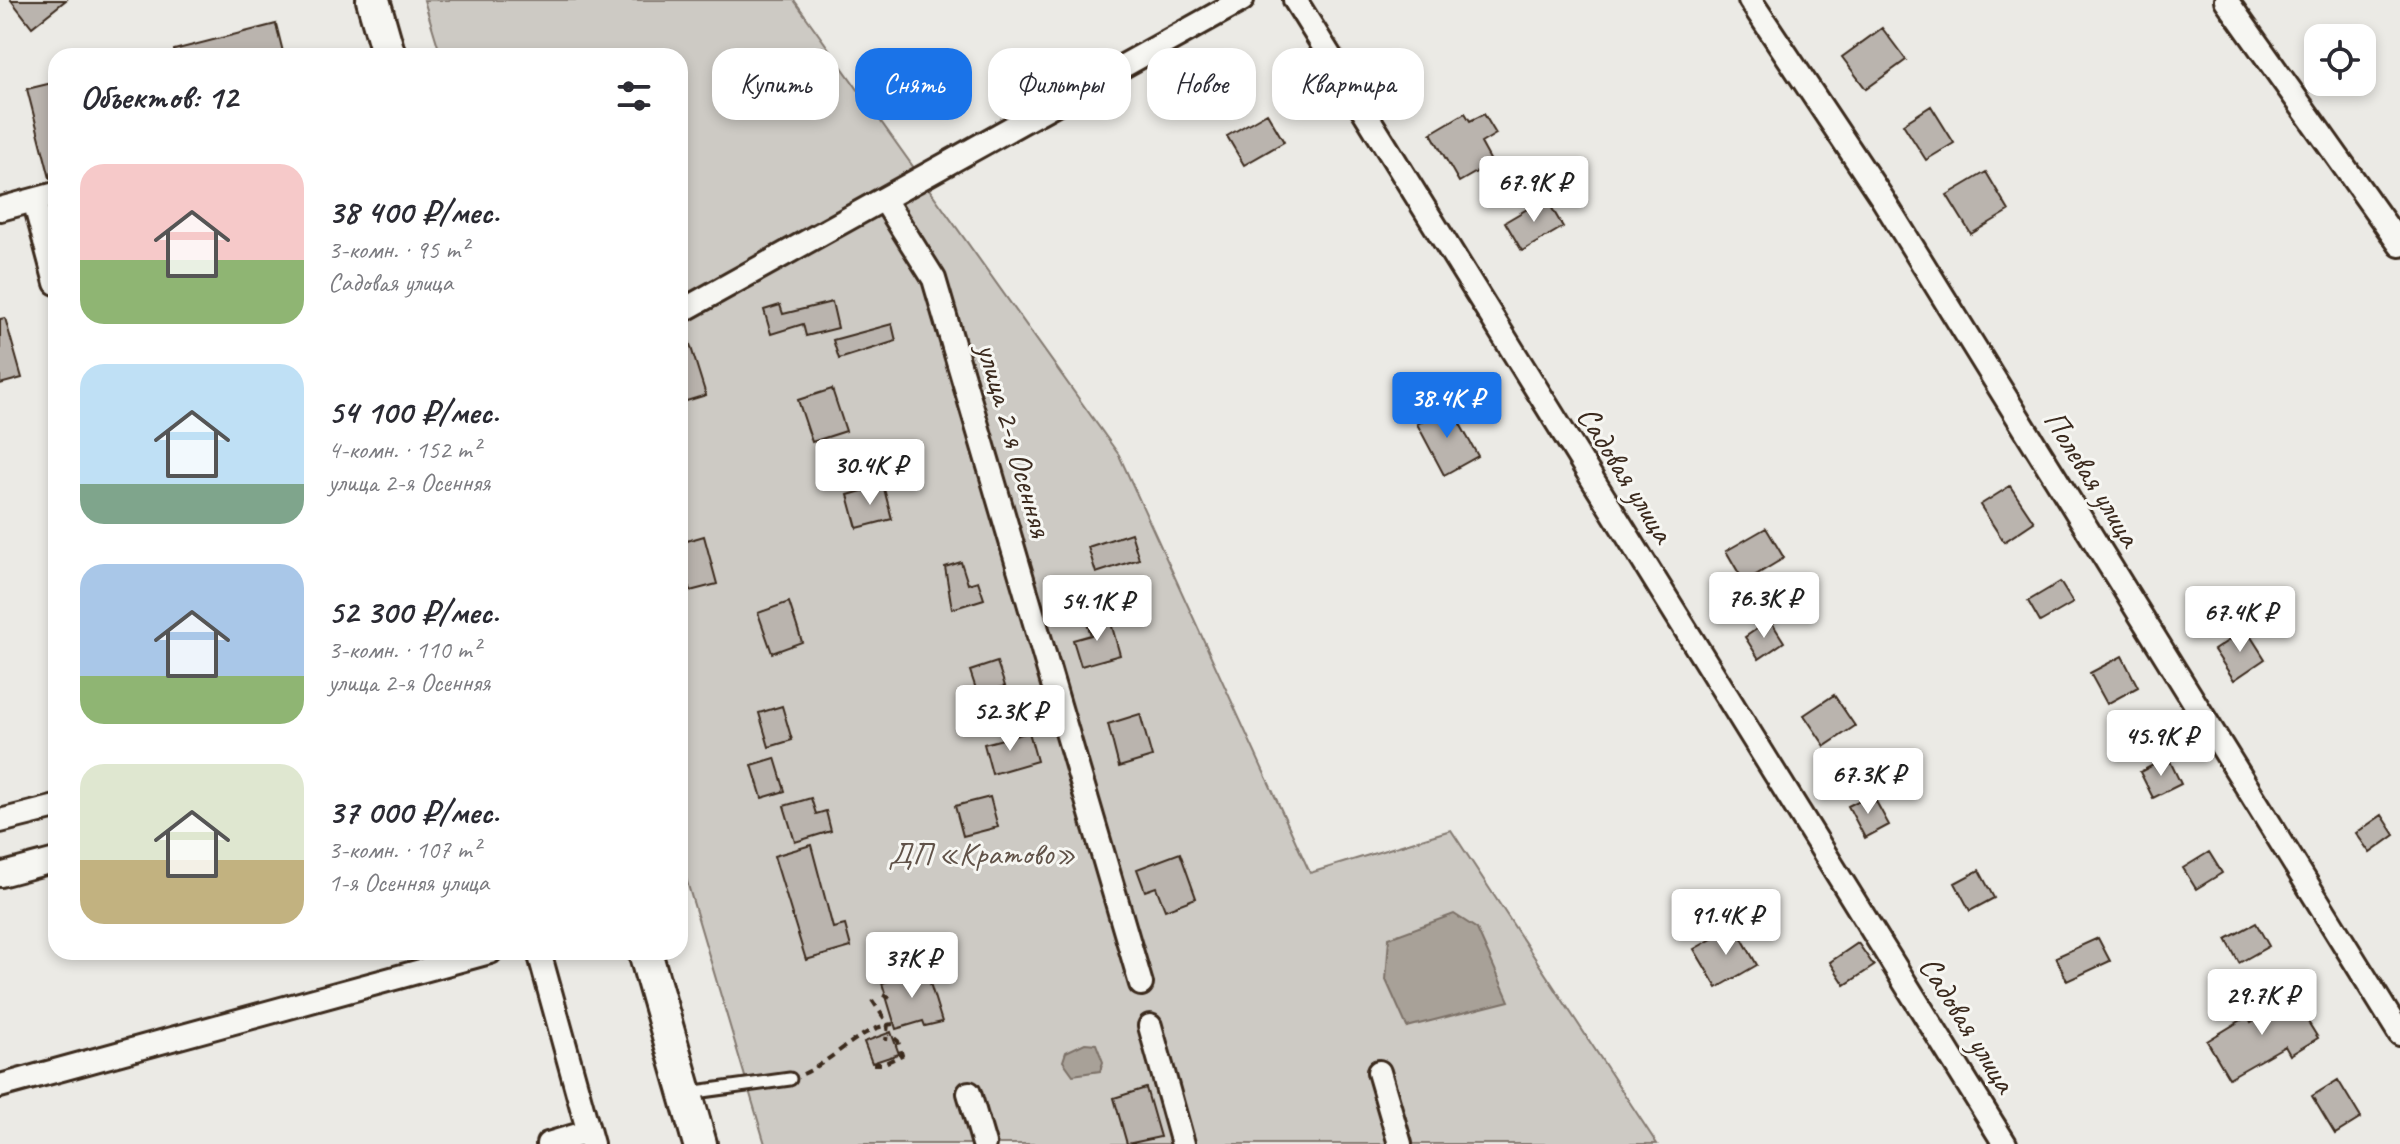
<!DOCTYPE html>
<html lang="ru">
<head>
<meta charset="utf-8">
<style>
  :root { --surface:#fff; --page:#f7f7f7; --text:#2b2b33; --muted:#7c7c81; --accent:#1a73e8 }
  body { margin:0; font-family:Caveat,sans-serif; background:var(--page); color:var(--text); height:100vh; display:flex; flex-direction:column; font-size:30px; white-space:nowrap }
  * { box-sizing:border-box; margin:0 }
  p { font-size:26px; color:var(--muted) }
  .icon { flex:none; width:44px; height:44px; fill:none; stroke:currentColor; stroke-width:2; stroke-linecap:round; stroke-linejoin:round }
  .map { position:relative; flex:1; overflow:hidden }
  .sheet { position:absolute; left:48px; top:48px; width:640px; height:912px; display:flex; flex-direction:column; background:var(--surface); border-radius:24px; box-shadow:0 4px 12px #0003 }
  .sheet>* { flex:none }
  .banner { position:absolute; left:712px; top:48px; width:760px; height:72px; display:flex; gap:16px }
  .fabs { position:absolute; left:2304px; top:24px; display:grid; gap:16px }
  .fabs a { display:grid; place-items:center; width:72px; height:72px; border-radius:16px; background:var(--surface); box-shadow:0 4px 12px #0003; font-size:40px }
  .price { position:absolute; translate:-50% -68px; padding:0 18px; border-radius:8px; background:#fff; color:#222; font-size:26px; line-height:52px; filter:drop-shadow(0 2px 4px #0008) }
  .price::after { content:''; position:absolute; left:50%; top:48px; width:24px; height:18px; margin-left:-12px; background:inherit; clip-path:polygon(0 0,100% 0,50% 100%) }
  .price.current { background:var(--accent); color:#fff }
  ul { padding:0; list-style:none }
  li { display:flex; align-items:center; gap:24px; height:200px; padding:0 32px }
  li span { display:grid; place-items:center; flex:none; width:224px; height:160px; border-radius:24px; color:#555 }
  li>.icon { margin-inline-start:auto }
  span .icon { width:96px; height:96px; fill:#fffc; stroke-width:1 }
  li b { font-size:34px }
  h2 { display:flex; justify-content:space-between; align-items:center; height:96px; padding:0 32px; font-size:34px }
  .tag { padding:0 28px; border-radius:24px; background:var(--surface); box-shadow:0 4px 12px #0003; font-size:28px; line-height:72px }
  .tag.current { background:var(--accent); color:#fff }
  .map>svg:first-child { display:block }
  .green { fill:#cdcac4; stroke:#847a71; stroke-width:2 }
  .water { fill:#a8a198; stroke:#7c7167; stroke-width:2 }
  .building { fill:#bab4ae; stroke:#3b2a1e; stroke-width:2 }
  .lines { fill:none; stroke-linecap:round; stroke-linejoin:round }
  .service-casing { stroke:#3b2a1e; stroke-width:17 }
  .minor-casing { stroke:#3b2a1e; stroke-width:28 }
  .secondary-casing { stroke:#3b2a1e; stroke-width:38 }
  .path { stroke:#3b2a1e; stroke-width:4; stroke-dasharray:8 6; stroke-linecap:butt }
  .service { stroke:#f6f6f2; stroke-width:11 }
  .minor { stroke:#f6f6f2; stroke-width:22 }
  .secondary { stroke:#f6f6f2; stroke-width:32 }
  .labels { text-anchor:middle; stroke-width:6; stroke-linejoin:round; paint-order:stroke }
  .street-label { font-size:32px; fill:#3b2a1e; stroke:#f6f6f2 }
  .park-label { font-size:32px; fill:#605248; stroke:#f6f6f2 }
</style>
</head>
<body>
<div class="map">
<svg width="2400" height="1144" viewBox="0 0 2400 1144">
  <rect width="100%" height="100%" fill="#ebeae5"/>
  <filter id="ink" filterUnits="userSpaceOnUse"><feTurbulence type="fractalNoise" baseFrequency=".0125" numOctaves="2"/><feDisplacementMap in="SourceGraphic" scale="16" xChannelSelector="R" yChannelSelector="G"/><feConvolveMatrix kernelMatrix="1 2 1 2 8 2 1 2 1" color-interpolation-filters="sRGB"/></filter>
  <g filter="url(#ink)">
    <!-- green -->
    <path class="green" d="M424,0H794L1119,455L1310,873L1451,830L1657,1144H765L680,858V56H441Z"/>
    <!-- water -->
    <path class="water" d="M1454,914L1477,929L1509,1001L1407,1027L1386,980L1389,938Z
      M1085,1043L1096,1044L1103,1062L1100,1071L1073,1075L1063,1061L1066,1052Z"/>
    <!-- building -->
    <path class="building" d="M11,0H66L32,27Z
      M276,24L284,56H175L174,50Z
      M1882,28L1906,60L1866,89L1842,57Z
      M56,82V177L50,178L27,89Z
      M1931,106L1954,143L1926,160L1903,124Z
      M1267,113L1284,142L1244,165L1227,136Z
      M1465,113L1470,121L1484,114L1496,134L1481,143L1492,163L1459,182L1431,133Z
      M1986,172L2009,211L1971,234L1947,195Z
      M1546,198L1563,227L1522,251L1505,222Z
      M832,302L838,328L806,336L803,324L771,334L764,310L780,305L783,314Z
      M5,318L22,378L0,384V319Z
      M892,324L896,341L839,359L833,340Z
      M684,325L706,395L680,403V326Z
      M832,389L846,431L812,442L798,400Z
      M1450,406L1478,456L1444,475L1417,424Z
      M883,485L892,519L857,528L848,495Z
      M2010,486L2034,522L2004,542L1980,505Z
      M1766,528L1784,558L1744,582L1726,551Z
      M1131,533L1139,559L1096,573L1088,547Z
      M704,536L717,584L690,591L680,543Z
      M961,562L968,584L978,581L984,599L952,609L945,567Z
      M2060,582L2073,603L2040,622L2028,601Z
      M789,602L802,642L772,653L758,613Z
      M1109,616L1120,655L1081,666L1073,640L1091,635L1087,623Z
      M1770,620L1784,642L1759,659L1745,637Z
      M2246,629L2265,659L2234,680L2214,650Z
      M2122,656L2138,687L2107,704L2090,673Z
      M997,662L1005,686L978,695L970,671Z
      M1834,695L1855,726L1825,746L1804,715Z
      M782,706L792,740L769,747L759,713Z
      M1140,714L1152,757L1119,767L1108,724Z
      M1029,732L1037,761L992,774L984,744Z
      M2168,757L2181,784L2153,798L2140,772Z
      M775,758L785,791L762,798L752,765Z
      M1872,794L1889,825L1865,838L1848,806Z
      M990,797L998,827L963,836L955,806Z
      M811,798L816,814L826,811L831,831L795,842L784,806Z
      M2382,815L2395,835L2370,853L2356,833Z
      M811,845L833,928L845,925L851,947L806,960L774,856Z
      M2209,852L2222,873L2196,889L2183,868Z
      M1180,853L1196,898L1165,910L1156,887L1145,891L1137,869Z
      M1979,870L1994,898L1970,911L1955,883Z
      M2256,923L2269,946L2239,963L2226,939Z
      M1735,926L1757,965L1717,988L1694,949Z
      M2098,938L2110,961L2067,981L2056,957Z
      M1858,943L1874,966L1845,985L1830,962Z
      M926,970L942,1022L925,1026L923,1021L896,1029L882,983Z
      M2292,996L2318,1038L2290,1055L2285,1046L2229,1078L2207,1041L2248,1016L2251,1022Z
      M891,1032L899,1054L872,1063L864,1042Z
      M2338,1080L2361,1118L2335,1134L2312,1096Z
      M1146,1088L1160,1137L1127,1144L1114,1098Z"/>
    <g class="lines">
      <!-- service casing -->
      <g class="service-casing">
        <path id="service" d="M688,1093L790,1079"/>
      </g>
      <!-- minor casing -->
      <g class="minor-casing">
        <path id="minor" d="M1295,0L2005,1144
          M1750,0L1882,198L2400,1034
          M2226,0L2400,245
          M34,200L56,283
          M885,201L934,279L1141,984
          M0,209L56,194
          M680,312L1242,0
          M0,821L56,807
          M0,875L56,860
          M539,952L592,1144
          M1150,1026L1183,1144
          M1379,1072L1400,1144
          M0,1086L490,952
          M969,1093L984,1144
          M548,1144L588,1132"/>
      </g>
      <!-- secondary casing -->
      <g class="secondary-casing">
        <path id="secondary" d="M373,0L389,56
          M645,952L700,1144"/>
      </g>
      <!-- path -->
      <path class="path" d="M883,995L890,998
        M872,1000L888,1024L886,1041
        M873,1064H883L902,1055L898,1041L889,1034
        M803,1074C834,1060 859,1028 893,1024"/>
      <!-- service -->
      <use href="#service" class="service"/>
      <!-- minor -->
      <use href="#minor" class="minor"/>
      <!-- secondary -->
      <use href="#secondary" class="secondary"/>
    </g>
  </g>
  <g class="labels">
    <!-- street labels -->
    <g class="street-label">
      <text transform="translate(1015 440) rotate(74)" y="11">улица 2-я Осенняя</text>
      <text transform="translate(1626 474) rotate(58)" y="11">Садовая улица</text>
      <text transform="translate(2093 478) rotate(58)" y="11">Полевая улица</text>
      <text transform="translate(1968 1024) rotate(58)" y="11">Садовая улица</text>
    </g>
    <!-- park labels -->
    <g class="park-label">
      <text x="982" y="864">ДП «Кратово»</text>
    </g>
  </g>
</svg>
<div class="fabs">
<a><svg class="icon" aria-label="locate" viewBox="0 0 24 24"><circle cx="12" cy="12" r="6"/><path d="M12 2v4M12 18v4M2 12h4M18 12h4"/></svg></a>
</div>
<b class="price" style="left:1534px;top:224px">67.9K ₽</b>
<b class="price current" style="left:1447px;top:440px">38.4K ₽</b>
<b class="price" style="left:870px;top:507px">30.4K ₽</b>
<b class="price" style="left:1764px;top:640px">76.3K ₽</b>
<b class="price" style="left:1097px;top:643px">54.1K ₽</b>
<b class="price" style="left:2240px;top:654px">67.4K ₽</b>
<b class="price" style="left:1010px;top:753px">52.3K ₽</b>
<b class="price" style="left:2161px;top:778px">45.9K ₽</b>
<b class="price" style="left:1868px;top:816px">67.3K ₽</b>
<b class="price" style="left:1726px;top:957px">91.4K ₽</b>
<b class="price" style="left:912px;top:1000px">37K ₽</b>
<b class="price" style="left:2262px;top:1037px">29.7K ₽</b>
<div class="banner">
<a class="tag">Купить</a>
<a class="tag current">Снять</a>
<a class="tag">Фильтры</a>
<a class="tag">Новое</a>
<a class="tag">Квартира</a>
</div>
<section class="sheet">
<h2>Объектов: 12<svg class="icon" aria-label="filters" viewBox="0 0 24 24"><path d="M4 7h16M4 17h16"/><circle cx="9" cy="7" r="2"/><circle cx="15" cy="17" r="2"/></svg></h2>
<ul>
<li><span style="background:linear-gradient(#f6c9c9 60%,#8fb573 0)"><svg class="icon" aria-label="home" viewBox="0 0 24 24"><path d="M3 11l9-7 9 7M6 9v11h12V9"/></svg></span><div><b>38 400 ₽/мес.</b><p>3-комн. · 95 m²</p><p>Садовая улица</p></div></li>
<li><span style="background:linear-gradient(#bfe0f5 75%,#7fa58c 0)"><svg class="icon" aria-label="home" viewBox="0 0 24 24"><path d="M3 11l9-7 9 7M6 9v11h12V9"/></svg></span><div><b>54 100 ₽/мес.</b><p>4-комн. · 152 m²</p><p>улица 2-я Осенняя</p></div></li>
<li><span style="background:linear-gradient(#a9c7e8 70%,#8fb573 0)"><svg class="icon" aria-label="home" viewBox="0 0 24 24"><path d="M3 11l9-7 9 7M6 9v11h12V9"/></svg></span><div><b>52 300 ₽/мес.</b><p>3-комн. · 110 m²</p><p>улица 2-я Осенняя</p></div></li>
<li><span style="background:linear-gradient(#dfe7d0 60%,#c2b280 0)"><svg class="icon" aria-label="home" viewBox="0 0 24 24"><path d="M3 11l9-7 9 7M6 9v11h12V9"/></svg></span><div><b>37 000 ₽/мес.</b><p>3-комн. · 107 m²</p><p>1-я Осенняя улица</p></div></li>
</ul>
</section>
</div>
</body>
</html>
